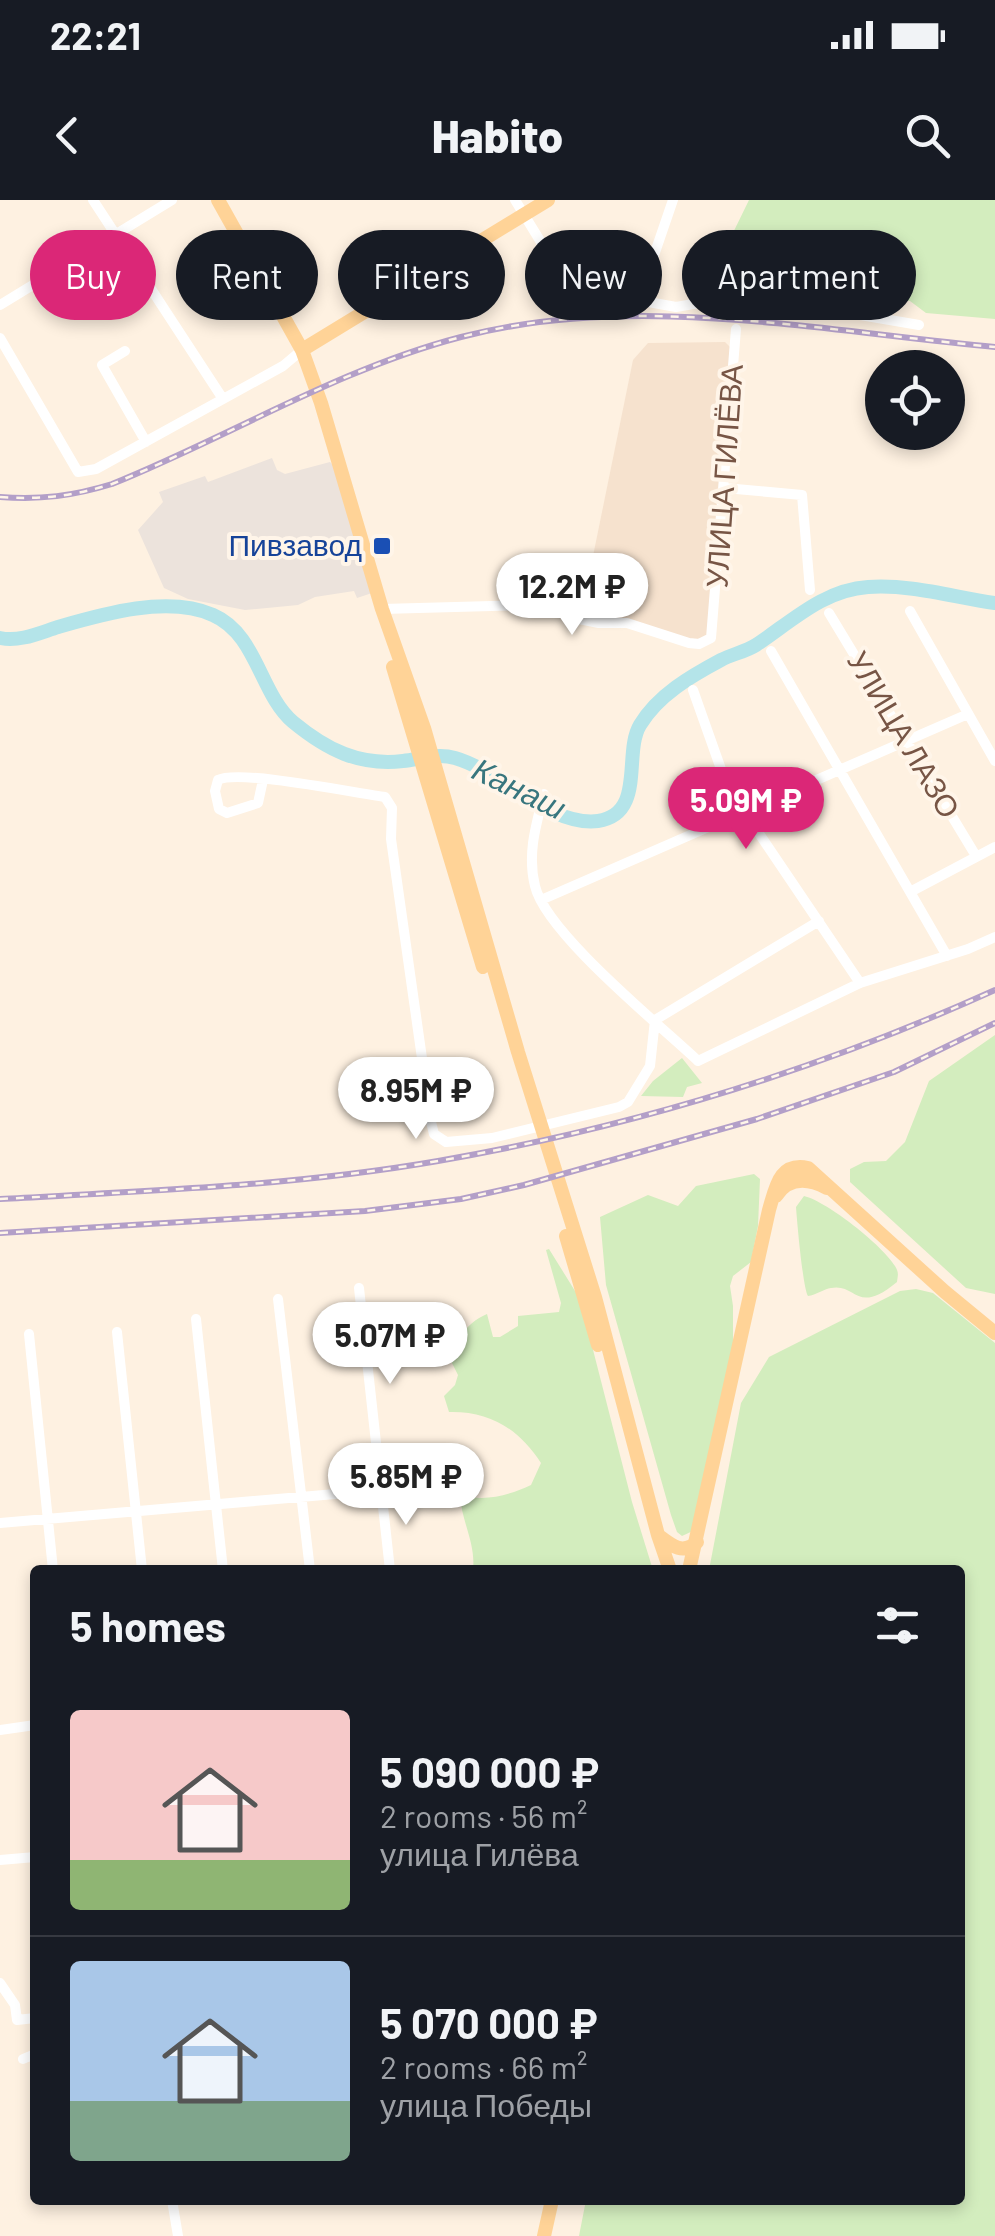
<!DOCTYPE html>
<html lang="en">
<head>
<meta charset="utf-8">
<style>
  :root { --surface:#171b24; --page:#20242c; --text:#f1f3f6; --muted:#9ea1a6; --line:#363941; --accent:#db2777 }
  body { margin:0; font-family:Barlow,sans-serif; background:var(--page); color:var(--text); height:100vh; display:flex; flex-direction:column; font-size:38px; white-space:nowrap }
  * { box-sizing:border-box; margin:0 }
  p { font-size:32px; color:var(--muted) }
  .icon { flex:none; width:55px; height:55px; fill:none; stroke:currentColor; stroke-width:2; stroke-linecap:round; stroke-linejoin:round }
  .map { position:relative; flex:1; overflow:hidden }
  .details { position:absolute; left:30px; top:1365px; width:935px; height:640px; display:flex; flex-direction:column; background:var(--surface); border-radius:10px; box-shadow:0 5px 15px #0003 }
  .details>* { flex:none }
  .top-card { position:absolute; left:30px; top:30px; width:935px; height:90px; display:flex; gap:20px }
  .buttons { position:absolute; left:865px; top:150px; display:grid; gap:20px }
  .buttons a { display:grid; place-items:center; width:100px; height:100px; border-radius:50%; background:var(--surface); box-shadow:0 5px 15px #0003; font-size:50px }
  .price { position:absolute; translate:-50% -85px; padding:0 22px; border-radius:35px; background:#fff; color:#222; font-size:32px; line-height:65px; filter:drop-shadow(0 2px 5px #0008) }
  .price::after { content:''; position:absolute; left:50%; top:60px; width:30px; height:22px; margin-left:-15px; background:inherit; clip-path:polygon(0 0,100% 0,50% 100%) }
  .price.active { background:var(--accent); color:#fff }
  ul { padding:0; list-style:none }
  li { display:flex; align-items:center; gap:30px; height:250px; padding:0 40px }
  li+li { border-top:2px solid var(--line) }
  li span { display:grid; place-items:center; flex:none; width:280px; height:200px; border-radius:10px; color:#555 }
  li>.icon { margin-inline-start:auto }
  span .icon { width:120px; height:120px; fill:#fffc; stroke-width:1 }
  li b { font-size:42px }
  h2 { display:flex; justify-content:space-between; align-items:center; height:120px; padding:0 40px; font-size:42px }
  .pill { padding:0 35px; border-radius:45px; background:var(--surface); box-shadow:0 5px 15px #0003; font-size:35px; line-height:90px }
  .pill.active { background:var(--accent); color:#fff }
  .status { display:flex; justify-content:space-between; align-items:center; height:70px; padding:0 50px; background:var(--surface); direction:ltr }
  .status svg { height:28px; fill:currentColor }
  header { display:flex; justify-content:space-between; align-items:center; height:130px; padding:0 40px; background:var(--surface); font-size:45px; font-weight:800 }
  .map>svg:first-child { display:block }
  .residential { fill:#f6e2ce }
  .industrial { fill:#ece3dc }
  .green { fill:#d3edbe }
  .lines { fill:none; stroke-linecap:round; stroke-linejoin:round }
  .river { stroke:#b4e4e9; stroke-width:14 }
  .minor { stroke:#fff; stroke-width:10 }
  .major { stroke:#ffd397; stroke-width:14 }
  .rail-casing { stroke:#b39fc8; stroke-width:6 }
  .rail { stroke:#fff5e9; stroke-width:2.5; stroke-dasharray:8; stroke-linecap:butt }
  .transit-dot { fill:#1a4fb4; stroke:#fff5e9; stroke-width:4 }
  .labels { text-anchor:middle; stroke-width:8; stroke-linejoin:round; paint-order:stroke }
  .street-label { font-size:30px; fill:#775545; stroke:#fff5e9 }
  .transit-label { font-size:30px; fill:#164399; stroke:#fff5e9; text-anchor:end }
  .water-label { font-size:32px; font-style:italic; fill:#38767e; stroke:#fff5e9 }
</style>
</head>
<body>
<div class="status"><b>22:21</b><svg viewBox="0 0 49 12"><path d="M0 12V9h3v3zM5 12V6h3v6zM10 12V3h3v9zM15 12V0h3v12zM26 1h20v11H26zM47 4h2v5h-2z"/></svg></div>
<header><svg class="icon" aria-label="back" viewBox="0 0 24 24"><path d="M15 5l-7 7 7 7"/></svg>Habito<svg class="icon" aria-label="search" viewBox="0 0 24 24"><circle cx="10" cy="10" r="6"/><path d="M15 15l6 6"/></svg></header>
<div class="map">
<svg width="995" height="2036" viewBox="0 0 995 2036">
  <rect width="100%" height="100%" fill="#fef1e1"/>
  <!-- residential -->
  <path class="residential" d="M725,142L730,147L711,432L699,441L587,417L582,410L633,160L648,143Z"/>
  <!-- industrial -->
  <path class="industrial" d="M272,258L277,270L285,274L330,262L334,266L372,393L357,398L354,391L315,397L298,405L245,410L188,399L164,388L138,330L163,302L159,292L205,276L208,282Z"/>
  <!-- green -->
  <path class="green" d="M749,0H995V119L926,113L910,101L865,97L824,86L791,93L751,96L711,85V78Z
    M995,835V1094L966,1088L850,982V969L864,962L886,961L905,942L929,881Z
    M682,858L702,883L687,887L683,897L641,896L653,881Z
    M754,974L760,979L758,1026L751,1062L733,1076L730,1086L733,1106V1144L695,1330L682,1336L677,1332L671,1315L606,1085L600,1017L648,995L678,1006L696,986Z
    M804,996C828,1002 882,1045 895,1066C899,1073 898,1074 897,1082C856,1116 857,1083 831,1088C824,1089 816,1095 808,1096C803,1089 797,1021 796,1007Z
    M549,1049L580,1099L632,1302L653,1370H473C476,1343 461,1321 460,1294C482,1303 510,1295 531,1285L541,1263C519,1229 490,1211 449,1212L444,1196L455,1185L458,1175L452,1163C457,1140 464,1124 487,1114L493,1137H500L518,1126V1116L559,1112L561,1103L546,1050Z
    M916,1089L933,1093L995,1143V2036H579L586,2000H960V1370H709L741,1203L769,1157L900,1091Z"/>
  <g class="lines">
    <!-- river -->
    <path class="river" d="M0,438C20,442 39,433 58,427C103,414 168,395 213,415C257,434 260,494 293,522C327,550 359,566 403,561C421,559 437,553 455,558C501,571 550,627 598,621C646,614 623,553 640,525C658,495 691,476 721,460C732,454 745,452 756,445C791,422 823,390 868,387C911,384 953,397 995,403"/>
    <!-- minor -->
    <path class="minor" d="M93,0L223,199
      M515,0L563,78L582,90L676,107L728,98L802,105L919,125
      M639,99L673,0
      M0,105L172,0
      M0,138L78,272L96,269L283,166L302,150
      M125,151L102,165L146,242
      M725,288L802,295L810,390
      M382,409L532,405L553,408L574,418L599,423H627L689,443L699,444L711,438L736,129
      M910,411L995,561
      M829,413L976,656
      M771,451L947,756
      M693,490L727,586L860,783
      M263,580L258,603L227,613L219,609L215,591L218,580C238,569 355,593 385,597L392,608L391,639L431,922L434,934L446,942L492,938L619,907L628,902L650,866L655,820L819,721
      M544,594C536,625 527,654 535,686C546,733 660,825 698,861L860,783L968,749L995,737
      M910,692L995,647
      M541,700L968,514
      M359,1088L390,1370
      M278,1099L310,1370
      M196,1119L223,1370
      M117,1132L142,1370
      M29,1134L53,1370
      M0,1323L382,1290
      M0,1530L35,1525
      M0,1660L35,1657
      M0,1783L15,1805L17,1820L35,1818
      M23,1859L35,1854
      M172,2000L178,2036"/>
    <!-- major -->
    <path class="major" d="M218,0L302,150L321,203L382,409L424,528L518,852L595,1097L658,1335L670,1370
      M302,150L548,0
      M393,467L483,767
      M776,996C788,977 808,978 827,988
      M566,1036L598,1145
      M659,1336C672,1346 683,1355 697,1342
      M689,1370L769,1010C776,987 779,962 808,968L945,1092L995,1133
      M544,2036L552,2000"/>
    <!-- rail casing -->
    <g class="rail-casing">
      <path id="rail" d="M0,297C41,300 73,296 112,284C229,237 338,169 461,137C633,92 820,131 995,147
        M0,999C146,991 294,986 438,961C629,928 818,870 995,790
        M0,1033L365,1011L461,999L524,985L757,919L894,872L995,823"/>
    </g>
    <!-- rail -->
    <use href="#rail" class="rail"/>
  </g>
  <!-- markers -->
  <rect class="transit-dot" x="372" y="336" width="20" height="20" rx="5"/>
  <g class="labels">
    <!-- street labels -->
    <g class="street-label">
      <text transform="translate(725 276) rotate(-86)" y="10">УЛИЦА ГИЛЁВА</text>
      <text transform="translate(903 535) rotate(59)" y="10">УЛИЦА ЛАЗО</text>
    </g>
    <!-- transit labels -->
    <g class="transit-label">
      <text x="362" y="356">Пивзавод</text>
    </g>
    <!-- water labels -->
    <g class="water-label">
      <text transform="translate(519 589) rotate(26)" y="11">Канаш</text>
    </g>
  </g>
</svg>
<div class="buttons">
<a><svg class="icon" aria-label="locate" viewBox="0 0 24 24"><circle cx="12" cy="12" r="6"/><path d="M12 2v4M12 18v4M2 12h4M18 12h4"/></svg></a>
</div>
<b class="price" style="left:572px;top:438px">12.2M ₽</b>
<b class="price active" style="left:746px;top:652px">5.09M ₽</b>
<b class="price" style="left:416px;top:942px">8.95M ₽</b>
<b class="price" style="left:390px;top:1187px">5.07M ₽</b>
<b class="price" style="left:406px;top:1328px">5.85M ₽</b>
<div class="top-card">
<a class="pill active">Buy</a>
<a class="pill">Rent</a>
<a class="pill">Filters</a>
<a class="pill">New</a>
<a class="pill">Apartment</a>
</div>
<section class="details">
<h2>5 homes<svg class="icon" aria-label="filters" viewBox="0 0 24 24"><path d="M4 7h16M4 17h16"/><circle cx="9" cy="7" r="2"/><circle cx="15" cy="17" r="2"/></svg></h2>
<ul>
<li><span style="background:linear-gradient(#f6c9c9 75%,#8fb573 0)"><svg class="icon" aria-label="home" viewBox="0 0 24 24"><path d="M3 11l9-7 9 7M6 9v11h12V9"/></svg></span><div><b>5 090 000 ₽</b><p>2 rooms · 56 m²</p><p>улица Гилёва</p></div></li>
<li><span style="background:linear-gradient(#a9c7e8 70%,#7fa58c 0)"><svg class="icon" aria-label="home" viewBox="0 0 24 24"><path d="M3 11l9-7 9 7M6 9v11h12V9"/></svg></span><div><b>5 070 000 ₽</b><p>2 rooms · 66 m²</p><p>улица Победы</p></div></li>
</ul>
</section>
</div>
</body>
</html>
